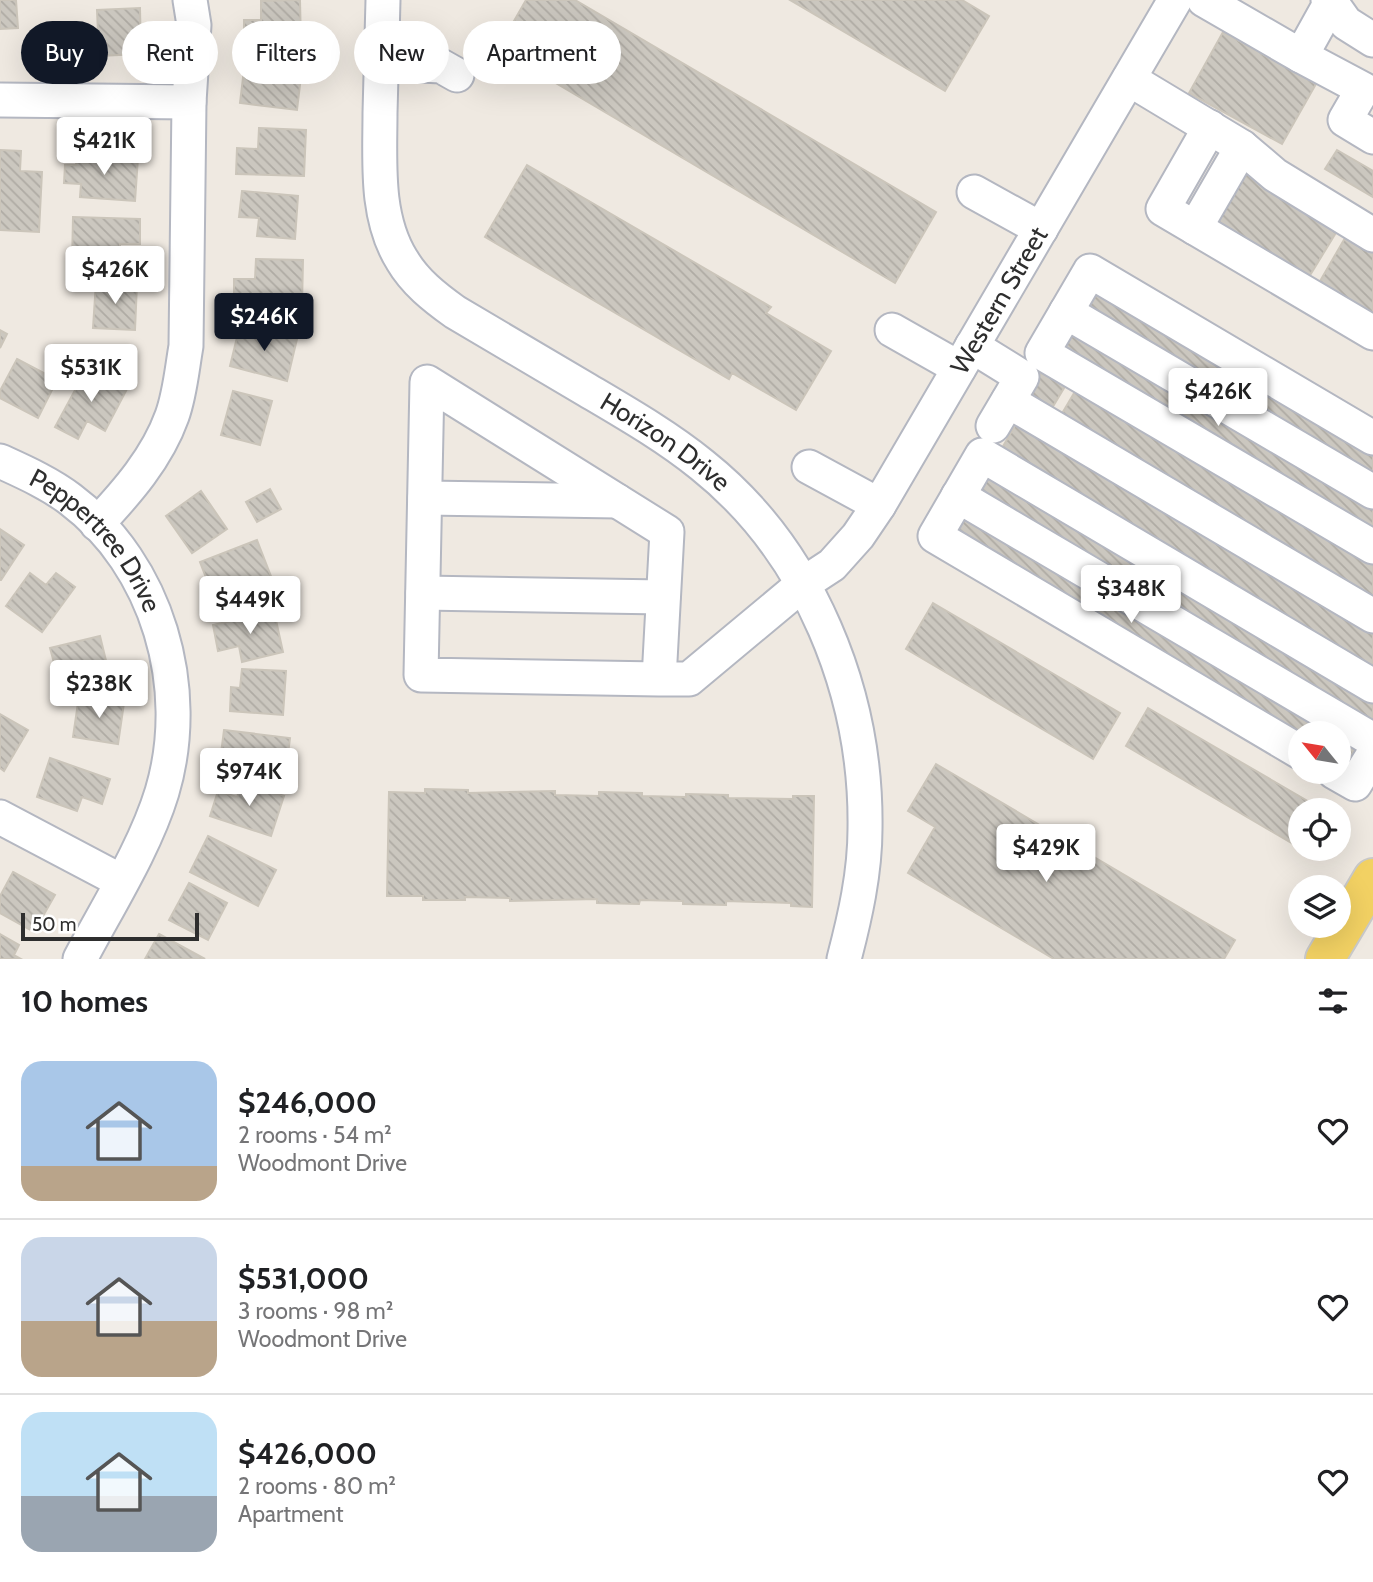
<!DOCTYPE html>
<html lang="en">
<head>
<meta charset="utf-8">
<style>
  :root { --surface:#fff; --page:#f2f2f2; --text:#202124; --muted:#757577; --line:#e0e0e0; --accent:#111827 }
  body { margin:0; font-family:Cabin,sans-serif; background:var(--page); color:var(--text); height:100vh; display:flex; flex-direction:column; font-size:26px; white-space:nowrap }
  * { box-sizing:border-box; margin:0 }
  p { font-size:23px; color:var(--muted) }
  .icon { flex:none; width:38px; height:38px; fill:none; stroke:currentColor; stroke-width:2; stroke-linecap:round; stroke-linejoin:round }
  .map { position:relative; height:959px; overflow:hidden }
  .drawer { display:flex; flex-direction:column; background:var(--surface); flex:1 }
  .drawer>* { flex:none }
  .top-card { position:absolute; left:21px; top:21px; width:700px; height:63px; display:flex; gap:14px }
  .needle { width:46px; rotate:300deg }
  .fabs { position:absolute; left:1288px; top:721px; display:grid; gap:14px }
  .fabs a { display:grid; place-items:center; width:63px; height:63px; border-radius:50%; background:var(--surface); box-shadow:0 7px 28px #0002; font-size:35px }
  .scale { position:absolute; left:21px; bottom:18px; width:178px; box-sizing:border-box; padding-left:7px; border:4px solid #2e2e2e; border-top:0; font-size:19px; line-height:24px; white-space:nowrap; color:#2e2e2e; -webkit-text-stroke:5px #fff; paint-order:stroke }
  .price { position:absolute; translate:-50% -60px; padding:0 16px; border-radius:7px; background:#fff; color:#222; font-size:23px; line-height:46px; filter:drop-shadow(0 2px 4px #0008) }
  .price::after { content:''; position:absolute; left:50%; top:42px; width:21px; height:16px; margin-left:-10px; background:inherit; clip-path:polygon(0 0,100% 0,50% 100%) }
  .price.on { background:var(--accent); color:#fff }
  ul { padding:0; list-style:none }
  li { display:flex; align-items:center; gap:21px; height:175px; padding:0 21px }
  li+li { border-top:2px solid var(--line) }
  li span { display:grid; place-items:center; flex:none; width:196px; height:140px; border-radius:21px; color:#555 }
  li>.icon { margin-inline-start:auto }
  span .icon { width:84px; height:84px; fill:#fffc; stroke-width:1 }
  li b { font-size:30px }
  h2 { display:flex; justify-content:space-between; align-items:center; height:84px; padding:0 21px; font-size:30px }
  .tag { padding:0 24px; border-radius:32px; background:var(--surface); box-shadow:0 7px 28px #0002; font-size:24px; line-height:63px }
  .tag.on { background:var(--accent); color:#fff }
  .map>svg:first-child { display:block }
  .building { fill:url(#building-back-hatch); stroke:#cbc5ba; stroke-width:2 }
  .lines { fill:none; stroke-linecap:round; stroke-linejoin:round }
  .minor-casing { stroke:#b4b7c1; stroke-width:37 }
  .major-casing { stroke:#c9c9c9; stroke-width:42 }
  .minor { stroke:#fff; stroke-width:33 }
  .major { stroke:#f2d163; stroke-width:38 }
  .labels { text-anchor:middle; stroke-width:7; stroke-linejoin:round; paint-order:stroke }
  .street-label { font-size:26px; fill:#2e2e2e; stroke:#fff }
</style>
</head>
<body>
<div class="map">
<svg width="1373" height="959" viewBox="0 0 1373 959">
  <defs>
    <pattern id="building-back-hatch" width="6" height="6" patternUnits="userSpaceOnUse" patternTransform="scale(1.75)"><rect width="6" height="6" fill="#cbc7bf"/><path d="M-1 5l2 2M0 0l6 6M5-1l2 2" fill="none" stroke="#afaba4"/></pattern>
  </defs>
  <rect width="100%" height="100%" fill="#efe9e1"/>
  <!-- building -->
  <path class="building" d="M0,0H16L18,28L0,29Z
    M300,0L301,44L244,45V20H261V1Z
    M526,0H575L936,212L895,283L498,49Z
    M790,0H962L989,16L945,91Z
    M140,8L141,54L99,56L97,10Z
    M1223,32L1316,84L1282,144L1189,93Z
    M245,61L302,68L297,110L240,103Z
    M259,128L306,130L304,176L236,174L237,148L258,149Z
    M0,150L21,151L20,171L42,172L39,232L0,230Z
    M1337,150L1373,171V197L1325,169Z
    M77,154L138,158L135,201L80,197L81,184L64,183L65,165H76Z
    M527,165L771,307L766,313L831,351L796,410L732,373L729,379L485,237Z
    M1247,172L1340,226L1309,277L1217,223Z
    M242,191L298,196L295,239L257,236L259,218L239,217Z
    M73,217L140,219V244H120L119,264L72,263Z
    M1349,231L1373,245V314L1319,283Z
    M256,259L303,260L302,305L234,303V279H255Z
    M96,282L137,284L135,330L93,328Z
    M1096,288L1373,451V477L1084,308Z
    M240,325L297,339L287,381L230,366Z
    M1072,329L1373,506V532L1060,349Z
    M0,330L7,334L0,348Z
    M17,359L57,380L38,418L0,398V391Z
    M87,368L127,389L105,431L87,421L78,439L55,427Z
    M1044,369L1067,383L1052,408L1029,394Z
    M1077,388L1373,563V601L1060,417Z
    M233,391L272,401L260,445L221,435Z
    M1017,422L1373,631V669L1001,450Z
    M987,473L1373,700V718L1370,724L976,493Z
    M270,489L281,509L257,522L246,502Z
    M201,491L227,529L192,553L166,516Z
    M963,515L1336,733H1300L951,534Z
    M0,529L24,545L1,580H0Z
    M257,540L272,579L215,601L200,562Z
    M30,573L46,585L56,573L75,587L42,632L6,606Z
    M933,603L1120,713L1093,759L906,649Z
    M274,611L283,652L242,662L239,646L218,651L213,625Z
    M100,636L110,677L61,689L50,648Z
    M242,669L286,671L283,715L230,711L231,687L240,688Z
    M79,696L124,703L118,744L73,737Z
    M1148,708L1323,810H1300V848L1126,746Z
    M0,714L28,730L4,771L0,768Z
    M224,730L290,738L285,778L219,769Z
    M1339,735L1357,746L1345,765L1339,761Z
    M50,758L110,779L102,804L82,797L77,811L37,797Z
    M936,764L1235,940L1224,959H1054L908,873L935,827L908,811Z
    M242,782L284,796L271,836L210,816L218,791L237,797Z
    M425,789L468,790V793L555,791V795L599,796V792L642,793V796L686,797V794L728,795V798L793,799V796H814L812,907L791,906V903L726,901V905L683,904V901L640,900L639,904L597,903V899L510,901V898L465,897V900H423V896H387L389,792L425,793Z
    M208,836L276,870L258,906L190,872Z
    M1302,849H1316L1313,855Z
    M13,872L55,895L34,932L0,913V896Z
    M189,883L227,903L208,940L169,920Z
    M0,934L19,945L14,955L21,959H0Z
    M159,934L205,959H145Z"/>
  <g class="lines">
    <!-- minor casing -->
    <g class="minor-casing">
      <g id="minor">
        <path id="s1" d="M383,0C382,38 381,75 380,113C380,161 375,217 402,260C415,282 434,297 455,312C499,338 543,364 587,390C626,413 666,436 702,465C810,551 867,693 865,829C865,873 855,917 844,959"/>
        <path d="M1204,0L1301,56L1331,2L1328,0"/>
        <path d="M1331,2L1346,23L1373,40"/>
        <path d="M1301,56L1363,89L1345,120L1373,137"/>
        <path d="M381,63L441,66L457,75"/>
        <path d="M1129,79L1242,147L1275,175L1373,235"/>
        <path d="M0,100L189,102"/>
        <path d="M1210,127L1163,209L1373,333"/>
        <path d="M974,192L1041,229"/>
        <path d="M1195,228L1242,147"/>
        <path d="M1066,312L1373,492"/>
        <path d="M892,330L959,368"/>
        <path d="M972,346L1022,377L993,426"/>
        <path d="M1008,401L1373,616"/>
        <path d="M1373,438L1090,271L1042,353L1373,547"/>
        <path id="s2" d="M0,461C24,472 49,483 70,499C158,565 193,688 162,792C145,848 108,906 80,959"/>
        <path d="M809,467L879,505"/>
        <path d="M958,496L1373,740"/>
        <path d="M425,498L617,501"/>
        <path d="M97,524C127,492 157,458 172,416C180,394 182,369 186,346L189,102L194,25L190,0"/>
        <path d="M423,593L663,597"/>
        <path id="s3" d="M659,679L667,532L427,382L421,675L659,679H689L803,584L832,565L858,536L879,505L1175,0"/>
        <path d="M1300,752L935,536L982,455L1373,686"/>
        <path d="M1334,772L1355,784L1373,755"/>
        <path d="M0,817L121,881"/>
      </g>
    </g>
    <!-- major casing -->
    <g class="major-casing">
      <path id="major" d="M1325,959L1373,878"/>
    </g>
    <!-- minor -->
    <use href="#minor" class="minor"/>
    <!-- major -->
    <use href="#major" class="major"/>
  </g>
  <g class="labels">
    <!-- street labels -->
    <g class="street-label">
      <text dy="9" stroke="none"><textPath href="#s3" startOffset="1488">Western Street</textPath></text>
      <text dy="9" stroke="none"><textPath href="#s1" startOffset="586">Horizon Drive</textPath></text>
      <text dy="9" stroke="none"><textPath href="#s2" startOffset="128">Peppertree Drive</textPath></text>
    </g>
  </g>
</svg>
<div class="fabs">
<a><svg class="needle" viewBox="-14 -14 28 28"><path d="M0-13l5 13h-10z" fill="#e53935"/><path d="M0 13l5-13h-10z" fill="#757577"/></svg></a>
<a><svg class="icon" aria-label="locate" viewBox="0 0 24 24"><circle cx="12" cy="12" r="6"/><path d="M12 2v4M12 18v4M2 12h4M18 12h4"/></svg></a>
<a><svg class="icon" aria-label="layers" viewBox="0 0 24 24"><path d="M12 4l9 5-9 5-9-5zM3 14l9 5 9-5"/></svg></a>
</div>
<div class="scale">50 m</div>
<b class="price" style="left:104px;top:177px">$421K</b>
<b class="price" style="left:115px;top:306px">$426K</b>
<b class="price on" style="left:264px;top:353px">$246K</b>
<b class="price" style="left:91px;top:404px">$531K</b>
<b class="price" style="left:1218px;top:428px">$426K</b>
<b class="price" style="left:1131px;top:625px">$348K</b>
<b class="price" style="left:250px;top:636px">$449K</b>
<b class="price" style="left:99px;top:720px">$238K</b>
<b class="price" style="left:249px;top:808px">$974K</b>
<b class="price" style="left:1046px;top:884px">$429K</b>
<div class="top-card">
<a class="tag on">Buy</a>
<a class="tag">Rent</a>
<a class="tag">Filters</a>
<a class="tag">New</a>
<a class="tag">Apartment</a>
</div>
</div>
<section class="drawer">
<h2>10 homes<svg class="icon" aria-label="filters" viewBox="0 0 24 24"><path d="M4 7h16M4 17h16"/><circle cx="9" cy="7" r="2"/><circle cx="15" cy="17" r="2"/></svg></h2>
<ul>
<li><span style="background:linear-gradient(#a9c7e8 75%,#b9a48a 0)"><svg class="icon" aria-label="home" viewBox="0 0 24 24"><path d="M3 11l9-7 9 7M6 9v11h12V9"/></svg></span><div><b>$246,000</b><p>2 rooms · 54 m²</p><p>Woodmont Drive</p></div><svg class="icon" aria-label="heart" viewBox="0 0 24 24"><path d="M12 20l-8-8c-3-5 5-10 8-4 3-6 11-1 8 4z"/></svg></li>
<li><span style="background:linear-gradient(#c9d6e8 60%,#b9a48a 0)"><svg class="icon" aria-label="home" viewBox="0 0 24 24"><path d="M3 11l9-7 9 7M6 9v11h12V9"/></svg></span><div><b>$531,000</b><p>3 rooms · 98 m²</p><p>Woodmont Drive</p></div><svg class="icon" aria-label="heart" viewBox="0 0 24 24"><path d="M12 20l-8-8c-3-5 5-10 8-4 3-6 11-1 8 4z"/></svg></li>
<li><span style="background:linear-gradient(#bfe0f5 60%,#9aa5b1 0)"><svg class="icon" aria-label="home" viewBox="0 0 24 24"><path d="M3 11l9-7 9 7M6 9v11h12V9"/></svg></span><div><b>$426,000</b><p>2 rooms · 80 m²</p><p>Apartment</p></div><svg class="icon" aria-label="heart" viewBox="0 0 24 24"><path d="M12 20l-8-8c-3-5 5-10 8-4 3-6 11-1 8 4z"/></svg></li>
</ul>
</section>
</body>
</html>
